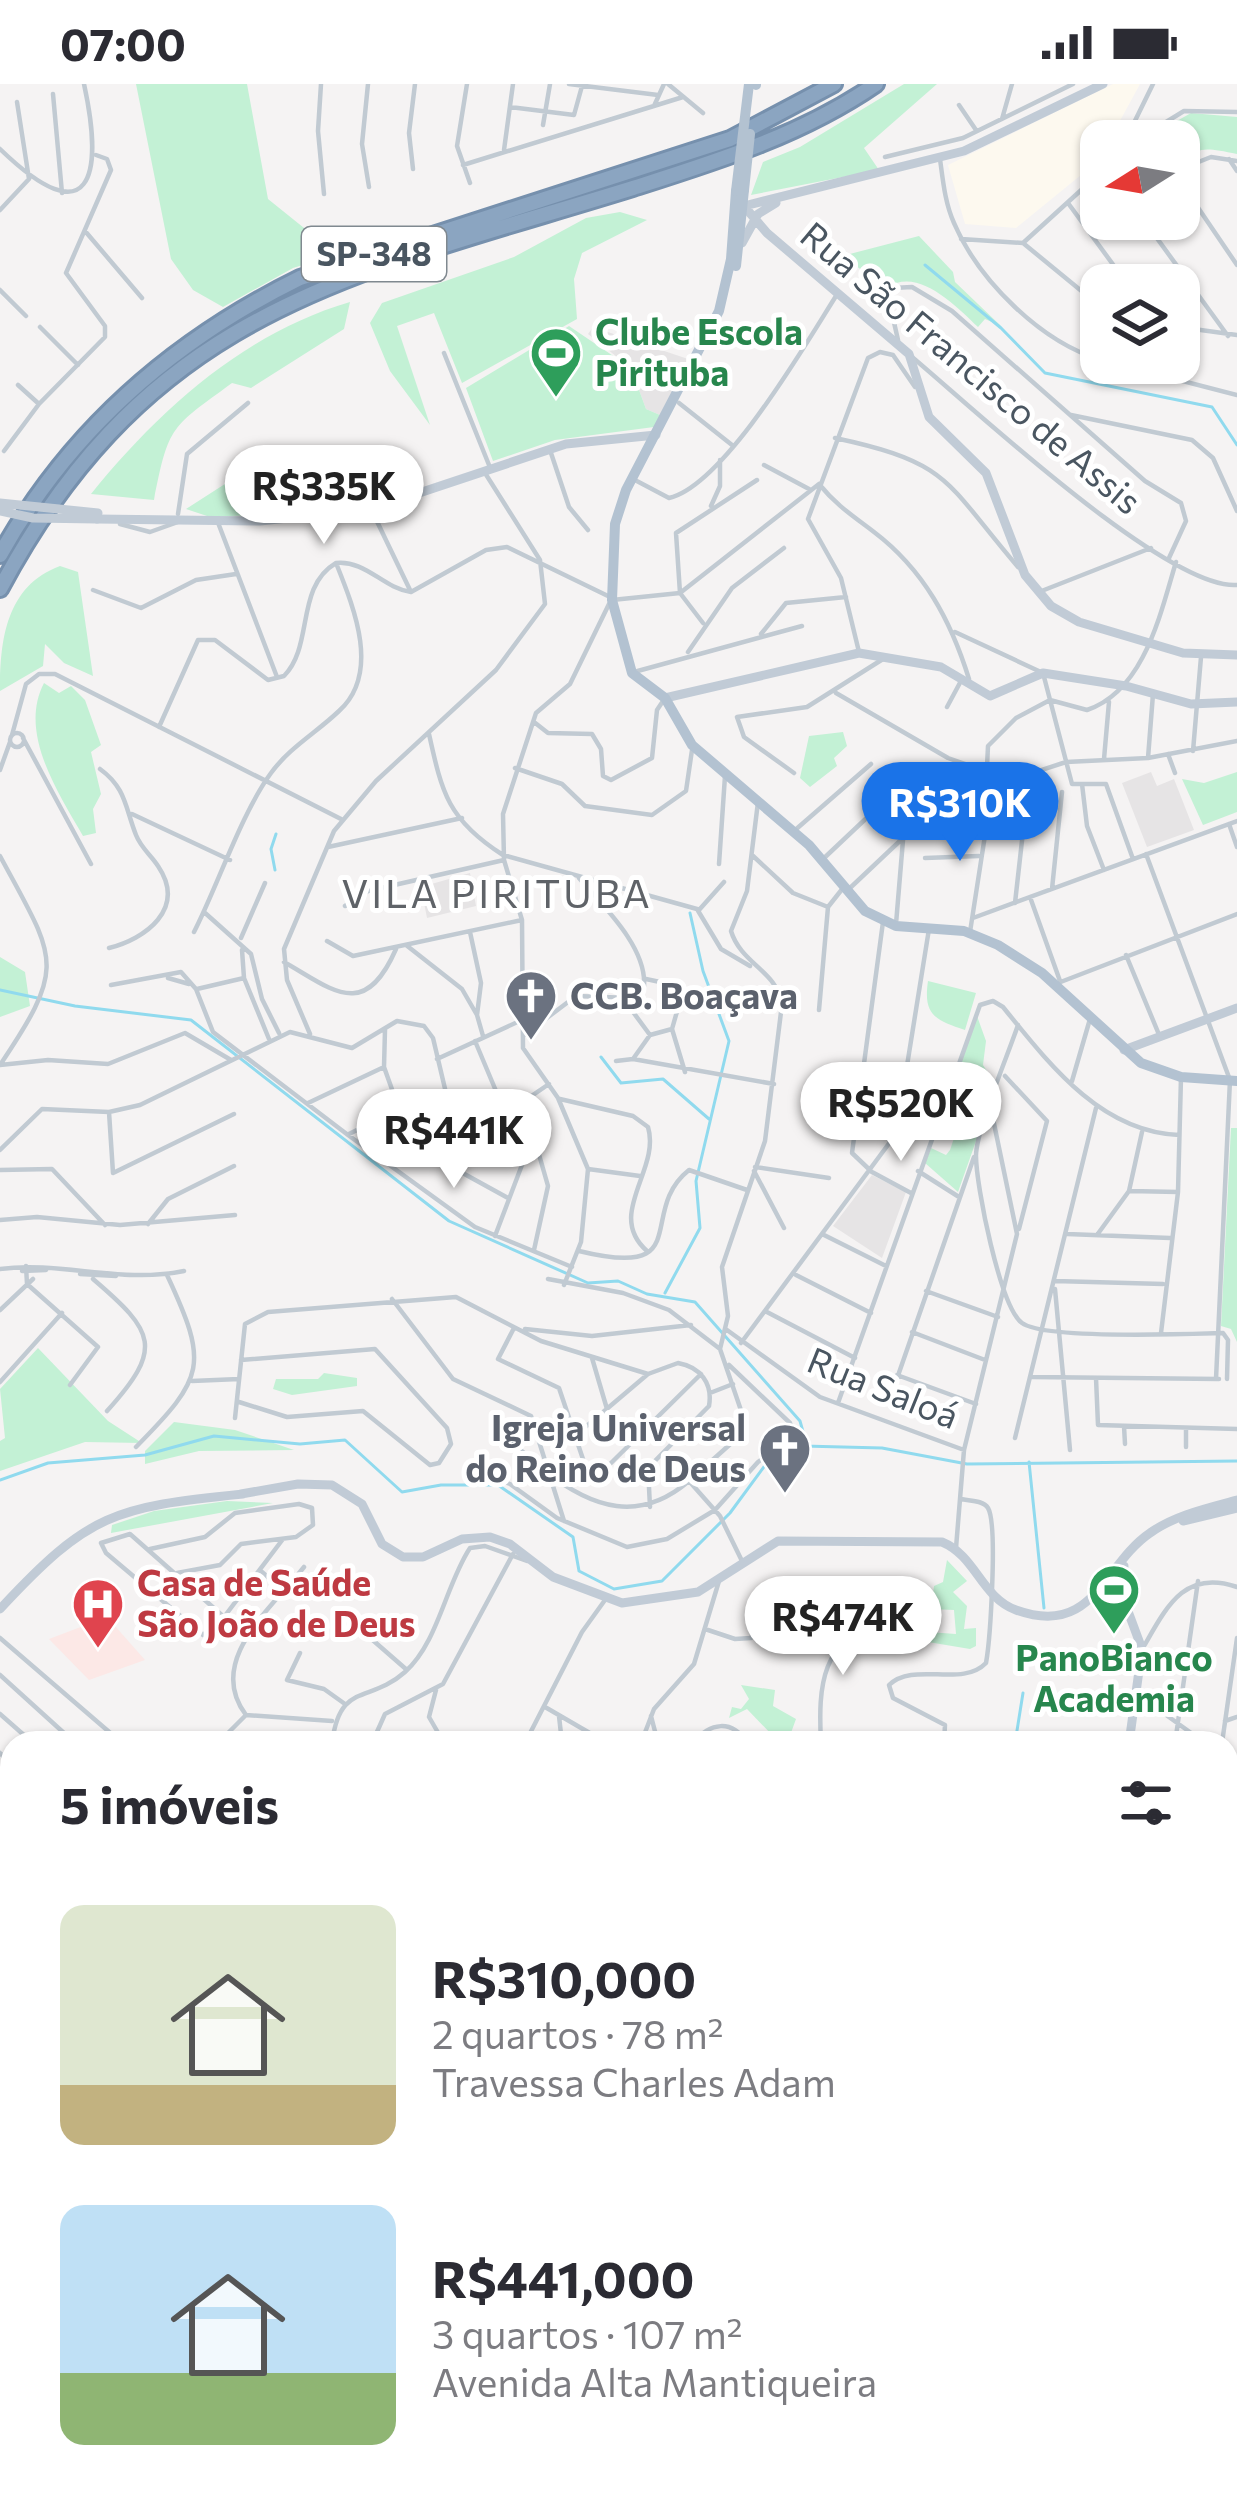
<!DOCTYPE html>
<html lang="pt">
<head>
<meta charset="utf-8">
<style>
  :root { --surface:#fff; --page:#f7f7f7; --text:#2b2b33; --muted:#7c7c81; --accent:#1a73e8 }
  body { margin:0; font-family:Commissioner,sans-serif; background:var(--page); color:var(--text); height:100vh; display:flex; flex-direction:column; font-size:45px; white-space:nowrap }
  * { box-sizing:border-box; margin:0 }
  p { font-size:39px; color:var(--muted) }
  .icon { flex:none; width:66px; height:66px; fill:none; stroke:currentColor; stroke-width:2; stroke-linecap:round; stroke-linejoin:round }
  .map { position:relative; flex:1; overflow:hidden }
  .panel { position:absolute; left:0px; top:1647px; width:1239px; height:771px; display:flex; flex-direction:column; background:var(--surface); border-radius:36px 36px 0 0; box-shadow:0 3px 9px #0004 }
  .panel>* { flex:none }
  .needle { width:78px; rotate:259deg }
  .controls { position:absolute; left:1080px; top:36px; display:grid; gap:24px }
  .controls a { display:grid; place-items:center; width:120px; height:120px; border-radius:24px; background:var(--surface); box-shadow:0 3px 9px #0004; font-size:60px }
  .price { position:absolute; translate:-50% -102px; padding:0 27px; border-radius:42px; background:#fff; color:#222; font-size:39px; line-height:78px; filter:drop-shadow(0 3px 6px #0008) }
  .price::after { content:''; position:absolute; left:50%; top:72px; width:36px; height:27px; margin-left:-18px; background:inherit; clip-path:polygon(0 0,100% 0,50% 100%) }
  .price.active { background:var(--accent); color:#fff }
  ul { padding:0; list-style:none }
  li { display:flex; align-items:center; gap:36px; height:300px; padding:0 60px }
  li span { display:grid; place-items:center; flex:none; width:336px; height:240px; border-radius:24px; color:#555 }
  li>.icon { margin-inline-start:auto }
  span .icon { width:144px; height:144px; fill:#fffc; stroke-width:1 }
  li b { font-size:51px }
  h2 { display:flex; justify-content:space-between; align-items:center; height:144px; padding:0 60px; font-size:51px }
  .status { display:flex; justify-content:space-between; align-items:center; height:84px; padding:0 60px; background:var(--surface); direction:ltr }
  .status svg { height:33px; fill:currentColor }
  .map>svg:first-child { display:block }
  .commercial { fill:#fdf9ef }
  .education { fill:#e6e4e5 }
  .medical { fill:#fce8e6 }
  .green { fill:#c3f1d5 }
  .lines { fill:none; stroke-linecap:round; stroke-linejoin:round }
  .stream { stroke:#90daee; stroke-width:3 }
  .highway-casing { stroke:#7690ad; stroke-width:20 }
  .street { stroke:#c1cad2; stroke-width:4.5 }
  .secondary { stroke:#c1cbd6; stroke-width:9 }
  .primary { stroke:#b3c2d1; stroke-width:10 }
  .highway { stroke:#8ba5c1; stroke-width:14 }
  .secondary-bridge { stroke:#c1cbd6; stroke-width:9 }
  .primary-bridge { stroke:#b3c2d1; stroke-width:10 }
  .labels { text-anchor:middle; stroke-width:10; stroke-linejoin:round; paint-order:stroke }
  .shield { fill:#fff; stroke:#808990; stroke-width:3 }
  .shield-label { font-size:33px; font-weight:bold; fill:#4a5661 }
  .leisure-label { font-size:36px; font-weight:bold; fill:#27864d; stroke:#fff; text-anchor:start }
  .street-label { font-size:36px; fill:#4a5661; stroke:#fff }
  .worship-label { font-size:36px; font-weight:bold; fill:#5b616d; stroke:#fff; text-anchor:start }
  .health-label { font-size:36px; font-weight:bold; fill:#be3a42; stroke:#fff; text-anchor:start }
  .neighbourhood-label { font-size:39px; letter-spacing:3px; fill:#5f6368; stroke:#fff }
</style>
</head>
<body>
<div class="status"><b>07:00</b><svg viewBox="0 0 49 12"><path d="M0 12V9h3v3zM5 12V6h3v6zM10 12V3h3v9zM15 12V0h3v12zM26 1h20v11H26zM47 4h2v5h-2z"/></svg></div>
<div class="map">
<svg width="1237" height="2416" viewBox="0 0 1237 2416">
  <rect width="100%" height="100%" fill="#f5f3f3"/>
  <!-- commercial -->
  <path class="commercial" d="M1113,0H1140L1109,57H1101V70L1092,82L1016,144L965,140L948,81Z"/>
  <!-- education -->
  <path class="education" d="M593,243L688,275L660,331L646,325L631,284L588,250Z
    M1151,688L1157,702L1174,695L1194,746L1147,763L1122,699Z
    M470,789L476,822L427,834L421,803Z
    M872,1091L906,1108L882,1174L833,1142Z"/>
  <!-- medical -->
  <path class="medical" d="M107,1533L145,1576L89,1596L49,1555Z"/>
  <!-- green -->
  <path class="green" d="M136,0H247L268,115L314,152L329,173L293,184L223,223L193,206L171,175Z
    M904,0H937L864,64L879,86L751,111L763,78L800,63Z
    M1191,29L1237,33V70C1191,60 1191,64 1179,106V57L1145,55Z
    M620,128L647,136L582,169L574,195L577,235L462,299L434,229L397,242L430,341L390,287L370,239L382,219L514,173L586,134Z
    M919,152L953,188L955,198L1001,242L985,235L978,243C955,221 917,182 887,204L842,172Z
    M350,218L344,245L251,304L232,299C171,344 169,340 154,416L91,410C159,326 244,249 350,218Z
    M569,242L631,284L646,325L660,331L654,343L555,356L493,377L466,304Z
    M228,398L255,431L210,433L186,425Z
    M60,482L78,488L93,592L64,579L45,560L43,582L0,607C0,556 6,502 60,482Z
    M44,599L59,609L71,602L85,616L101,661L91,668L101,710L93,725L96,749L83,752C58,708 18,649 44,599Z
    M843,648L847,662L834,674L837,682L810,703L800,694L809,652Z
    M1237,688V728L1203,741L1182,695L1204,699Z
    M0,873L25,888L30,922L0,933Z
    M928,897L976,909L965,946C935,936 923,931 928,897Z
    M977,932L986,957L983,981L994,998L993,1009L958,1108L925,1079L931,1064L946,1071L950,1066L965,1021L950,1012Z
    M1231,1044H1237V1258L1231,1245L1221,1242Z
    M38,1264L108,1337L142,1359L85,1358L0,1387V1357L5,1354L0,1305Z
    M324,1289L357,1294V1302L292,1311L273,1305L276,1295H318Z
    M174,1338L235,1346L294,1366L199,1367L145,1380V1367Z
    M227,1417L273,1419L111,1449L112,1441L154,1427Z
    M947,1476L967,1497L953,1508L967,1522L964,1545L976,1544V1562L970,1565L928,1558V1548L956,1550L954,1526L931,1525L934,1502L943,1498Z
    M741,1601L775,1606L773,1622L796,1635L788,1657L774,1653L747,1625L729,1634L732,1623L741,1625L749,1615Z
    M0,2062L12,2068V2406H279L276,2416H0Z"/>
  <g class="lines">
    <!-- stream -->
    <path class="stream" d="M925,181L1001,244L1045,289L1212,323L1237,361
      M275,786L271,765L276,750
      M0,906L75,922L191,936L449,1137L588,1199L618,1197L647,1210L695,1218L800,1337L807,1362
      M601,973L621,999L663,995L709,1035
      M665,1209L700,1144L696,1097L729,957L703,887L690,829
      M1029,1378L1044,1524
      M0,1396L48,1379L145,1371L214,1352L300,1360L345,1356L402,1408L441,1401H498L573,1453L579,1487L614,1505L662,1497L730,1429L766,1380L803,1362L882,1364L967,1380L1237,1377
      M1015,1659L1023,1609"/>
    <!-- highway casing -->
    <g class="highway-casing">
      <path id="highway" d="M0,471C69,347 174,256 300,194L730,55L834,0
        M0,505C151,222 352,191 633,104C718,77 802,51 876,0
        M1227,2378L1237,2371
        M1179,2416L1191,2406"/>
    </g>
    <!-- street -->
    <path class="street" d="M321,0L318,47L324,110
      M368,0L362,60L369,103
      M467,0L457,62L470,99
      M569,0L658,11
      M668,0L703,29
      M53,10L62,109
      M959,21L976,46
      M654,22L664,0
      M510,23L574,31L582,2
      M1002,35L1012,0
      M543,41L550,0
      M1131,47L1139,49L1137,57
      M1129,49L1153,0
      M1140,54L1184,27L1237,28
      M0,65C91,153 104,92 84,0
      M504,66L513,0
      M885,73L963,54L1073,0
      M940,75C943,97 945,119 954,139C979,197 1041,258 1101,276
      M1229,75L1237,87
      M1237,77L1211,73L1191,81L1184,103L1237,181
      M463,81L683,13
      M413,85L409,49L415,0
      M1068,119L1128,201
      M0,126L29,95L17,18
      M1143,135L1228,252
      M85,147L142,214
      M961,155L1023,159L1101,223
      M1023,159L1101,88
      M0,206L26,232
      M40,243L78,281
      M1179,243L1237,251
      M898,256L888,212L893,204L912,203L952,227L1145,397L1181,419L1186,437L1169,474
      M444,269L489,381
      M912,273C972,323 1167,506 1237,501
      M1113,279L1237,311
      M18,301L39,320
      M679,319L732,361
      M1071,331L1192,356L1213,374L1237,427
      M835,354C952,379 945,398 1018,483
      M550,366L569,423L588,446
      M4,367L39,320L105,253V242L66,189L111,86L107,75L96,71
      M269,375L301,402L311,430
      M764,381L809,405
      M633,395L669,414C724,401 805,261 836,212
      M711,422L720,402V376
      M371,425L410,506
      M178,430L187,370L248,319
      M217,436L277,593
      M120,440L150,448L178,438
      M1176,478C1160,531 1144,607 1087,626L1050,616L1016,634L988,662L986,704L1066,678L1148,674L1237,657
      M93,506L141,524L196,496L236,490
      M1039,508L1151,464
      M612,516L680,509L819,400C836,421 853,432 874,448C924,486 951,537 969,595
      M703,539L680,509L676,449L757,396
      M955,548L1043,589L1072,700H1106L1133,775
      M761,550L786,519L846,513
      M688,568L732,504L784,464
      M859,568L841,494L808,435L868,274L880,268L893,271L915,303
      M634,588L802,542
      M836,609L948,674L985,687
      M947,623L962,595
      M534,638L548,649L592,650L601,665L603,692L611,696L652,674L657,626L665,614
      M159,643L198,556H215L268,596L284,592C314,562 295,503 336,479C366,476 383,504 411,508L486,466L507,463L608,512
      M10 656a7 7 0 1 1 14 0a7 7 0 1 1-14 0Z
      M429,650C442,709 448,736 503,771L697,825L721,865L750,882
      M12,651L26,600L39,590H55L341,735
      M23,654L91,780
      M1193,667L1201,573
      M1168,670L1175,689
      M1148,674L1153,610
      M1104,675L1109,618
      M515,684L562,700L585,722L652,731L686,707L692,666
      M100,685C126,704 125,723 136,751C141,764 151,771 158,782C187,825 145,855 109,864
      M0,686L10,658
      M794,689L744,653L737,633L807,623L883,575
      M1082,700L1087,742L1104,786
      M132,730L230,776
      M943,730L988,732L970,848
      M1229,740L1237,763
      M941,745L943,714
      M794,747L871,680
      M328,763L462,734
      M1146,770L1230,996L1216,1295
      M752,771L793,809L828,823
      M0,772C56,876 68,880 0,981
      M925,774L979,772
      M822,776L892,710L906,720L896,840
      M719,780L725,692
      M850,804L903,754
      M1052,805L1062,708
      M1030,813L1060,897
      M1015,819L1026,721
      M345,822L368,807L504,776
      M699,826L724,798
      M204,828L251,870L262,915L279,949
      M973,834L1237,737
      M883,838L852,1069L872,1088L911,1109
      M194,848C218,801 241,730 271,689C290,663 316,649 339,627C381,589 354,524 336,479
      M470,848L481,899L477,931L483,952
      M241,854L265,799
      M327,857L353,872L522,836
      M406,861L462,905L477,931
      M242,866L244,894L269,955
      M1126,871L1160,953
      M284,878C332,905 364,938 396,865
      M168,894L189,900
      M646,895L674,901L678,924L672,945L685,988
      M1058,899L1237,830
      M111,901L181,888L196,905L213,948L348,1051L475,1143L572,1183
      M197,905L244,894
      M622,913L650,951
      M819,926L828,823L843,804
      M1018,941C1008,971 976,1046 976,1072C976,1101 1000,1223 1022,1239C1045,1256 1189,1250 1223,1249L1228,1256L1227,1295
      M310,950L287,896L284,865L334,747L376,697L496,586L545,520L540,476L485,389
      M523,952L576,912L630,914L644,902C647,863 603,822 579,794
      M475,957L496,1007
      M437,975L524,935
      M633,975L650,951L672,945
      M616,977L633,975L774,1000
      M0,981L48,976L108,980L185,949L231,976
      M1005,992L1047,1037L1019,1145
      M1072,997L1090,935
      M560,1015L633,1032L648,1043C661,1086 605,1130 647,1167
      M308,1019L384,983
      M109,1028L113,1089L234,1030
      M349,1050L399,1025L384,983L385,946
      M432,1058L459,1087L508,1114
      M0,1066L42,1025L109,1028L140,1021L290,948L352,964L397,937L424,942L433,954L455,1047L489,1041L549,1000
      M386,1079L455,1047
      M755,1083L829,1094
      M588,1085L640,1092
      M0,1086L52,1085L105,1141
      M754,1087L784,1144
      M918,1087L959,1113
      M1130,1107L1178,1108
      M0,1136L37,1133L120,1141L235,1131
      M148,1140L168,1115L234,1082
      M1067,1150L1170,1154
      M824,1151L886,1182
      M1097,1151L1129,1107L1142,1048
      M495,1152L525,1073L538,1067L548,1102L534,1166
      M579,1167C697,1196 636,1128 689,1086L747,1106
      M26,1182L27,1200L98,1263L70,1301
      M0,1185C61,1177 122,1200 184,1187
      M22,1187L46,1186
      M80,1190L116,1192
      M796,1191L871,1229
      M93,1195C155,1248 164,1264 107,1327
      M548,1195L623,1209L669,1226L720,1265
      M1055,1197L1163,1200
      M564,1201L581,1158L588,1085L558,1014L523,964L522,836L504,776L503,730L536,629L570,600L609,520
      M1055,1205L1070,1366
      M926,1207L998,1233
      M392,1215L453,1295L531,1332L564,1437
      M0,1226L33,1195
      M765,1227L855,1274
      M514,1244L498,1275L559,1304L587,1387
      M525,1245L592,1252L691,1241
      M727,1246L820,1313L964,1366
      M912,1248L985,1276
      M1161,1249L1178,1108L1181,993
      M741,1259L896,1050L929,845
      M592,1274L607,1325
      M897,1291L976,1320
      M1032,1293L1219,1295
      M1096,1294L1098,1341L1237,1345
      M192,1297L239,1295
      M0,1298L62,1229
      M893,1306L974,1073
      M710,1309L733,1300
      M239,1318L287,1333L363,1327L430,1381L439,1379L451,1360L447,1344L375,1265L241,1276
      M838,1319L980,921L993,917L1003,923C1050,981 1101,1048 1179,1051
      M235,1334L245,1240L268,1228L456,1213L541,1257L648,1290
      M1124,1342L1125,1360
      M491,1350C512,1355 528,1373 545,1387C593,1425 640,1439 689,1397
      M576,1351L648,1290L678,1279C700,1283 713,1299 709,1322L648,1384L650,1423
      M1015,1354L1096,1024
      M136,1363C205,1293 209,1281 167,1191
      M1186,1363V1344
      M474,1387L510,1400L557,1434L627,1463L667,1455L715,1426L758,1378L795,1351L790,1339L729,1281
      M560,1394L610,1380L701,1290
      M956,1464L964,1366L1017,1150L992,1030
      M150,1465L205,1453L235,1429L299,1420L312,1424L313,1441L296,1453L241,1460L220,1481L177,1489
      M742,1477L720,1432L689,1397L736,1355L745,1338L720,1265L728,1232L722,1183L765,1057L782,920C777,887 741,880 731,847L747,807L758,718
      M262,1488L285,1508
      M224,1533L130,1450L101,1459L106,1469L203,1551L224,1533L283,1455
      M708,1546L735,1555L751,1554L771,1507L786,1495L886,1534L921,1536
      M368,1552L407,1586
      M0,1554L122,1659
      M1144,1562C1167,1522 1185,1485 1237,1503
      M300,1569L287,1596L324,1605L345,1620
      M0,1591L75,1659
      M436,1606L429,1633L444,1659
      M1137,1610L1205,1659
      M545,1623L607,1659
      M0,1630L33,1659
      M246,1631C205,1577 272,1524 304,1483
      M246,1631L332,1637
      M559,1632L562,1659
      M651,1632L658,1659
      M1225,1637L1237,1633
      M218,1659L246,1631
      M332,1659C340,1597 369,1620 405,1588C438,1559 446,1500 470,1464L485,1462L527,1477
      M372,1659L385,1630L443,1600L513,1470
      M525,1659L582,1548L605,1516
      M641,1659L654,1625L694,1580L719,1497
      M693,1659C710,1638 732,1635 747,1659
      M821,1659C818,1601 821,1555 884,1535
      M944,1659L945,1641L893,1614L889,1601C914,1577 962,1604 986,1579C990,1557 998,1441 988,1424C983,1416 969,1417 961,1415
      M1008,1659L1009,1656
      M1175,1659L1198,1497
      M1222,1659L1237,1554
      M0,1669L12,1681
      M1227,1683L1237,1700
      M0,1702L12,1701
      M0,1720L12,1718
      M0,1765L12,1748
      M1227,1787L1237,1791
      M0,1820L12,1802
      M0,2053L5,2037L3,1899L12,1855
      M383,2406L384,2416
      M401,2406L417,2416
      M450,2406L468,2416
      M503,2406L521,2416
      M571,2406L590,2416
      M599,2416L604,2406
      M639,2416L645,2406
      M709,2416L710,2406"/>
    <!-- secondary -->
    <path class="secondary" d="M744,122L767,149L909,270L929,333L986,389L1025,491L1051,522L1079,538L1183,569L1237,571
      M740,123L964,67L1103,0
      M742,159L758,130L776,119
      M97,435L260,437L371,425L566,360L656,351
      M665,614L859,569L941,583L990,612L1043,589L1126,602L1191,620L1237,618
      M1124,966L1237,924
      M241,1410L298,1400L332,1401L362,1420L382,1460L403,1473H423L462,1455L490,1453L510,1460L553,1493L622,1519L698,1508L778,1457L942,1458C976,1472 981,1513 1016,1526C1094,1554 1103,1481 1150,1449C1175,1431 1208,1424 1237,1416
      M1183,1437L1237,1424
      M1124,1482L1122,1511L1142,1565L1129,1659
      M1099,1507L1127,1532
      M0,1525C89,1429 114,1423 243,1410
      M1227,2334L1237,2327
      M1227,2398L1237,2390
      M874,2416L878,2406
      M1126,2416L1136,2406
      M1207,2416L1218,2406"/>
    <!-- primary -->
    <path class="primary" d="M756,1V0
      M736,107L731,175L719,227L626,406L615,440L612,516L632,589L665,614L692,661L809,761L865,827L896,842L964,847L998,861L1042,889L1141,979L1181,993L1237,997
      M736,182L744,106"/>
    <!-- highway -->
    <use href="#highway" class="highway"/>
    <!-- secondary-bridge -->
    <path class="secondary-bridge" d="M0,419L98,429
      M0,427L33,434L97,435"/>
    <!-- primary-bridge -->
    <path class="primary-bridge" d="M744,106L750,50
      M736,107L749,0"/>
  </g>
  <!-- icons -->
  <defs>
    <g id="stadium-pin" transform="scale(2.7)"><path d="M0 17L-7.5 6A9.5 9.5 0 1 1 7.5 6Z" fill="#2e9e5b" stroke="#fff"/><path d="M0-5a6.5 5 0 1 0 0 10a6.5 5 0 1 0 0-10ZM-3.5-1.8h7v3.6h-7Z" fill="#fff"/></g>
    <g id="church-pin" transform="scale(2.7)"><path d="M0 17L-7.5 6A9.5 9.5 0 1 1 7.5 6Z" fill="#6b7280" stroke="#fff"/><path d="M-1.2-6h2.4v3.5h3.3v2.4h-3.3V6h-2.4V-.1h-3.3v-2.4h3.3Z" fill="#fff"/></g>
    <g id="hospital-pin" transform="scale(2.7)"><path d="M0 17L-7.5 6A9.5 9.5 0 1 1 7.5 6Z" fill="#e0444e" stroke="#fff"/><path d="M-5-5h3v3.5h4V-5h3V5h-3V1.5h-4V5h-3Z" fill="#fff"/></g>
  </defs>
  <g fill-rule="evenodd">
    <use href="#stadium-pin" x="556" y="269"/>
    <use href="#church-pin" x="531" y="912"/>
    <use href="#church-pin" x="785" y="1365"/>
    <use href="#stadium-pin" x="1114" y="1506"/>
    <use href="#hospital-pin" x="98" y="1520"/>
  </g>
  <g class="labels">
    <!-- shield labels -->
    <rect class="shield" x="302" y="143" width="144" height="54" rx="9"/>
    <g class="shield-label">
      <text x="374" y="182">SP-348</text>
    </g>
    <!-- leisure labels -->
    <g class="leisure-label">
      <text x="595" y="261">Clube Escola<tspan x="595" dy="41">Pirituba</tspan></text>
      <text x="1114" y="1587" text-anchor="middle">PanoBianco<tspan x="1114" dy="41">Academia</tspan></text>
    </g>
    <!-- street labels -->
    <g class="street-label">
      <text transform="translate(971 284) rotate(40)" y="13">Rua São Francisco de Assis</text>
      <text transform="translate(883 1304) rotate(22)" y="13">Rua Saloá</text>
    </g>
    <!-- worship labels -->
    <g class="worship-label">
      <text x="570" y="925">CCB. Boaçava</text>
      <text x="746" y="1357" text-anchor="end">Igreja Universal<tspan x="746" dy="41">do Reino de Deus</tspan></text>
    </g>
    <!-- health labels -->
    <g class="health-label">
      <text x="137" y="1512">Casa de Saúde<tspan x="137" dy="41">São João de Deus</tspan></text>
    </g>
    <!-- neighbourhood labels -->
    <g class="neighbourhood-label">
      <text x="497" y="824">VILA PIRITUBA</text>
    </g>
  </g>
</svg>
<div class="controls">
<a><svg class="needle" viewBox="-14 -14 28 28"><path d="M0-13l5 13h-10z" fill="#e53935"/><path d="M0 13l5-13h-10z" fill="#7c7c81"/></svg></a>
<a><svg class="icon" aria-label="layers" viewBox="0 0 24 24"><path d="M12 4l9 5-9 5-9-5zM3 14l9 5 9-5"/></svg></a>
</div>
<b class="price" style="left:324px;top:463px">R$335K</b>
<b class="price active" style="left:960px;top:780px">R$310K</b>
<b class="price" style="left:901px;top:1080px">R$520K</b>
<b class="price" style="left:454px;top:1107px">R$441K</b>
<b class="price" style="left:843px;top:1594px">R$474K</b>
<section class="panel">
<h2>5 imóveis<svg class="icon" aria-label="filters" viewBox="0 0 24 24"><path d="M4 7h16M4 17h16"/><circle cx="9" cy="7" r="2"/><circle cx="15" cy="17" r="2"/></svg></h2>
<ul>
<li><span style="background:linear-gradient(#dfe7d0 75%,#c2b280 0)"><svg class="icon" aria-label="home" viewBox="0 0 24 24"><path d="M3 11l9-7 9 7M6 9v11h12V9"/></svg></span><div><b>R$310,000</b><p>2 quartos · 78 m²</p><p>Travessa Charles Adam</p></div></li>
<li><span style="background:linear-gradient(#bfe0f5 70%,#8fb573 0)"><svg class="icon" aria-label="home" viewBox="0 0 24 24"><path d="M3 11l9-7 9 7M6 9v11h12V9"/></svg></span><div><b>R$441,000</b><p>3 quartos · 107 m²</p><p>Avenida Alta Mantiqueira</p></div></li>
</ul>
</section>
</div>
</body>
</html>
